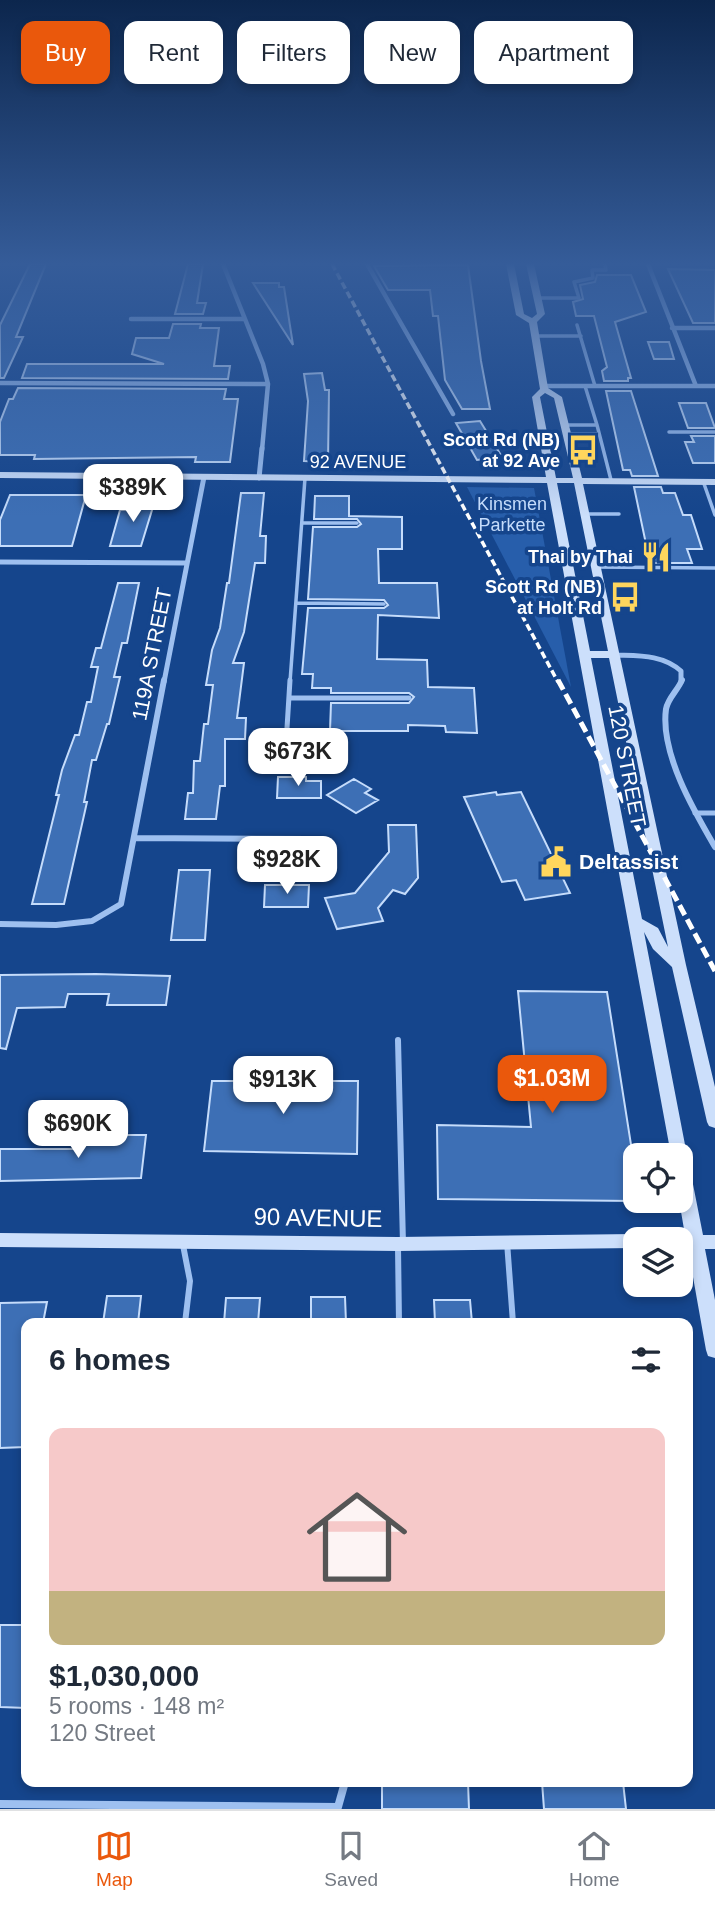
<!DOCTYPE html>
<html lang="en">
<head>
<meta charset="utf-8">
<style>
  :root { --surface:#fff; --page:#f6f6f7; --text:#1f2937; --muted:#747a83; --line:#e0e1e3; --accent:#ea580c }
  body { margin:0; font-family:Arial,sans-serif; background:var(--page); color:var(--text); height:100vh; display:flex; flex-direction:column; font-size:26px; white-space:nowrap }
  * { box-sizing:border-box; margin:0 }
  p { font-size:23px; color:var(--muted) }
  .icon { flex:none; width:38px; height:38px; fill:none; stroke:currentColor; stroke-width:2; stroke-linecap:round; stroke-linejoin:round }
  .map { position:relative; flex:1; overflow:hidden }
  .drawer { position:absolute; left:21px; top:1318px; width:672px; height:469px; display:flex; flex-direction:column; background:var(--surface); border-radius:14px; box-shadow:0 4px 10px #0003 }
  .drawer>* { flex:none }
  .hud { position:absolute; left:21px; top:21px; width:674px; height:63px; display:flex; gap:14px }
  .controls { position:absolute; left:623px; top:1143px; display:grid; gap:14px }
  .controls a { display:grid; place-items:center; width:70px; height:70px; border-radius:14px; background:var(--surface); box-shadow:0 4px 10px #0003; font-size:35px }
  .price { position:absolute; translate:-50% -60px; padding:0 16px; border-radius:14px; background:#fff; color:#222; font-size:23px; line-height:46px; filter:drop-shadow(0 2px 4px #0008) }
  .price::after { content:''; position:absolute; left:50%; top:42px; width:21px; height:16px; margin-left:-10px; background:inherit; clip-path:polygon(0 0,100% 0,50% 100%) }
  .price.selected { background:var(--accent); color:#fff }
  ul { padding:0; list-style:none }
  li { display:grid; align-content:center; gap:14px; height:371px; padding:0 28px }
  li span { display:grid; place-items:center; height:217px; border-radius:14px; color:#555 }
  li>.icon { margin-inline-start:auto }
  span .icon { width:126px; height:126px; fill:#fffc; stroke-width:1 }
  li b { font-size:30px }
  h2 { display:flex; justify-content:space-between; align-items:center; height:84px; padding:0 28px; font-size:30px }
  .chip { padding:0 24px; border-radius:14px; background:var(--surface); box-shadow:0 4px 10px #0003; font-size:24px; line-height:63px }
  .chip.selected { background:var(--accent); color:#fff }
  .tabs { display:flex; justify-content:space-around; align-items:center; height:98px; border-top:2px solid var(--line); background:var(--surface); font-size:19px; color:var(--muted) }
  .tabs a { display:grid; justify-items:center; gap:4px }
  .tabs .selected { color:var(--accent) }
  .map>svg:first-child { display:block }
  .green { fill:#275eab }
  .building { fill:#3d6fb5; stroke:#c5dcfb; stroke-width:2 }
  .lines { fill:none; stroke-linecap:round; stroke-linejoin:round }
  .lane-far3 { stroke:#9ec0f0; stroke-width:3.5 }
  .lane-far2 { stroke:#9ec0f0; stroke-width:5 }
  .lane-far1 { stroke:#9ec0f0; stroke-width:6 }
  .lane { stroke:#9ec0f0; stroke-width:8 }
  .street-far2 { stroke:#9ec0f0; stroke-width:4.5 }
  .street-far1 { stroke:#9ec0f0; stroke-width:5 }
  .street { stroke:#9ec0f0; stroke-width:6 }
  .secondary { fill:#ccdffb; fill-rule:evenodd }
  .rail-far1 { stroke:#fff; stroke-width:3.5; stroke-dasharray:7 3.5; stroke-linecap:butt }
  .rail { stroke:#fff; stroke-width:5; stroke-dasharray:11 5; stroke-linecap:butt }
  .labels { text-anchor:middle; stroke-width:7; stroke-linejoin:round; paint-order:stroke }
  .far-poi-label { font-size:18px; font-weight:bold; fill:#fff; stroke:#15458c; text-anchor:end }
  .far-street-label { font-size:18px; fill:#fff; stroke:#15458c }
  .far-park-label { font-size:18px; fill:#c5dcfb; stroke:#15458c }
  .street-label { font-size:21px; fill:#fff; stroke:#15458c }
  .poi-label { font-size:21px; font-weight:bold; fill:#fff; stroke:#15458c; text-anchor:start }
  .near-street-label { font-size:24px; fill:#fff; stroke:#15458c }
</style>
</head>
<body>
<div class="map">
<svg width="715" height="1809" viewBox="0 0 715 1809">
  <rect width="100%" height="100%" fill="#15458c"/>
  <!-- green -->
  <path class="green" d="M467,487L534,488L571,687Z"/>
  <!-- building -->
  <path class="building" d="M30,264H46L16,337H23L4,378H0V325Z
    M188,264H203L197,303H206L203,314H175Z
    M468,265L481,361L490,409H462L445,380L438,316H433L430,290H388L374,266Z
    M668,269L715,270V323H693Z
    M597,275H631L646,312L615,322L631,378H628V381H604L602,371L607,367L594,316H576L573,302L583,299L580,285L595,282Z
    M253,283H279V287H284L293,345Z
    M173,324H201L200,328H219L214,366H230L228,379L22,378L27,364H164L132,354L136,338H169Z
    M648,342H669L674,359H654Z
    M322,373L325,390H329L328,462L304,461L308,401L304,374Z
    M18,388L226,389L224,399H238L230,462H195L196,457L34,459L35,455H0V422L9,399H13Z
    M606,391H631L658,476H632L630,470H623Z
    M679,403H706L715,428H688Z
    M480,421L502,457L477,460L456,423Z
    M691,436H715V463H693L685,442H694Z
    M634,487H661L663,493H675L683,515H691L702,549H687L692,563H650Z
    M241,493H264L260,536H266L265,563H255L244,632L233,663H244L237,718H246L245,739H225V786H220L216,819H185L188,793H193L194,761H200L204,724H208L213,685H206L212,650L220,628L227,583H229Z
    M10,495H86L72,546H0V520Z
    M315,496H349V516L402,517V549H378L379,583H437L439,618L378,615L377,659L427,660L428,687L474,688L477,733L446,732L445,726L408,725V731H330L331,703H409L414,697L409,693H331V688H312L313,674H302L308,608H384L388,605L384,600L308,599L313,527H357L361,524L357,519H314Z
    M137,497H156L141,546H110L120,510H134Z
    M118,583H139L127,643H122L114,677H120L109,724H107L96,760H92L84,802H87L64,904H32L59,795H56L62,770L75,735H79L87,702H91L98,667H91L96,648H101Z
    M278,777H306V781H321V798H277Z
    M354,779L371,789L365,793L378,800L356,813L327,795Z
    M496,792L497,795L521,792L570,893L525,900L516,880L502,882L464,797Z
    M388,825H416L418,878L405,894L393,890L378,908L383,921L337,929L325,898L355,893L389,852Z
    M179,870H210L205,940H171Z
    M265,885H309L308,907H264Z
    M96,974L170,976L166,1005H107L109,994H68L65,1007L17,1008L6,1049L0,1048V975Z
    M518,991L607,992L635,1170V1201L438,1199L437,1125L531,1127Z
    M264,1074L305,1075V1081H358L357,1154L204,1151L212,1081H263Z
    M82,1135H146L141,1178L0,1181V1149H79Z
    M107,1296H141L138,1323H103Z
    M311,1297H345L346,1323H311Z
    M226,1298H260L258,1323H224Z
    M434,1300H470L472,1323H435Z
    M47,1302L43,1323H26L25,1447L0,1448V1303Z
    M0,1625H26V1708L0,1707Z
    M382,1782H468L469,1809H382Z
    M542,1782H623L626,1809H544Z"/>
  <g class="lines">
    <!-- lane-far3 -->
    <path class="lane-far3" d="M537,298H579L574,282L593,278L592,270H606L605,264
      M577,325L595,386
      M535,336H581
      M565,425H597L585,386
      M597,425L611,480
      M669,432H715
      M568,434H599
      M703,481L715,515
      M584,514H619
      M302,523H357
      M595,567L715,568
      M296,603L384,604
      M290,682L305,478"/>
    <!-- lane-far2 -->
    <path class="lane-far2" d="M289,698H409
      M287,728L290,680
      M695,813H715"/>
    <!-- lane-far1 -->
    <path class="lane-far1" d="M398,1040L403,1244
      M507,1242L513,1323
      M183,1245L190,1281L185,1323
      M398,1247L399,1323"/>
    <!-- lane -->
    <path class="lane" d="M0,1804L338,1807L345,1782"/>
    <!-- street-far2 -->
    <path class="street-far2" d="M223,264L263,364L268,384L262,450
      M367,264L453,414
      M648,264L696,386
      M131,319H245
      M672,328H715
      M0,383L268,384
      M544,386H715"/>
    <!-- street-far1 -->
    <path class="street-far1" d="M259,478L262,448
      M0,562L187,563
      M614,655C638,656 662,654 681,671V682
      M164,682L204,477"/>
    <!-- street -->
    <path class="street" d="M682,680C678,690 668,698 666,709C660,753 694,811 715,847
      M134,838L307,839
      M0,924L56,925L92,921L121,904L164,680"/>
    <!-- secondary -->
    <path class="secondary" d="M506,264H514L524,314L532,318L537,314L526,264H534L545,314L537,322L548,388L562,397L582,478L715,479V485L583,484L686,965L715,1087V1128L709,1126L707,1122L672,967L653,949L644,932L687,1155L685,1159L689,1164L703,1235H715V1249H705L715,1300V1358L708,1356L706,1350L688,1249H681V1239H674L685,1235L679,1200L681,1155H671L547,483L0,478V472L546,477L532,397L540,389L529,323L516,315ZM545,393L554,398L573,478H556L540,397ZM557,483H574L608,651H590ZM591,658H609L668,947L658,928L642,919Z
      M0,1233L398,1237L635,1234L643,1239H635V1248L398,1251L0,1247Z"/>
    <!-- rail-far1 -->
    <path class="rail-far1" d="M332,264L558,682"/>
    <!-- rail -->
    <path class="rail" d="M558,680L715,971"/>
  </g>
  <!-- sky -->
  <linearGradient id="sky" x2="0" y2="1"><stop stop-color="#0c264d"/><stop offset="0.51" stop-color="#355c99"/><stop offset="1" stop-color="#355c99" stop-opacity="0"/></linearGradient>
  <rect width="715" height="517" fill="url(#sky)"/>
  <!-- icons -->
  <defs>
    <g id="bus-bare" transform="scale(2.415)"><path d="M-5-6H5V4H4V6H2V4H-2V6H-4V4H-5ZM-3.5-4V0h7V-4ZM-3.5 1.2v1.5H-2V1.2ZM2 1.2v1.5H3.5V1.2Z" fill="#ffd65d" stroke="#15458c" stroke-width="2.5" paint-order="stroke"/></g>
    <g id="restaurant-bare" transform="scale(2.415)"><path d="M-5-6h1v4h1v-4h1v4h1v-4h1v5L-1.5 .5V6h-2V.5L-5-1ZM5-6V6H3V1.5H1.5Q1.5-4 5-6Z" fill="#ffd65d" stroke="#15458c" stroke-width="2.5" paint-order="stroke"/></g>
    <g id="civic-bare" transform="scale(2.415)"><path d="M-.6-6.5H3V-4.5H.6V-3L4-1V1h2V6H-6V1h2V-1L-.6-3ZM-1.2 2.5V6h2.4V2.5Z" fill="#ffd65d" stroke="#15458c" stroke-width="2.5" paint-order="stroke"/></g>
  </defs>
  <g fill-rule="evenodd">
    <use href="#bus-bare" x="583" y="450"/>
    <use href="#restaurant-bare" x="656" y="557"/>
    <use href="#bus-bare" x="625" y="597"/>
    <use href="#civic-bare" x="556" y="862"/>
  </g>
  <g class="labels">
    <!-- far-poi labels -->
    <g class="far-poi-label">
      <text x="560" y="446">Scott Rd (NB)<tspan x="560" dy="21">at 92 Ave</tspan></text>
      <text x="633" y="563">Thai by Thai</text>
      <text x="602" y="593">Scott Rd (NB)<tspan x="602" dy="21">at Holt Rd</tspan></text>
    </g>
    <!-- far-street labels -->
    <g class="far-street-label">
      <text x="358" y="468">92 AVENUE</text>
    </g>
    <!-- far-park labels -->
    <g class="far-park-label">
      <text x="512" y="510">Kinsmen<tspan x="512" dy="21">Parkette</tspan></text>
    </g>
    <!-- street labels -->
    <g class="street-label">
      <text transform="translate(152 654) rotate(-79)" y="7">119A STREET</text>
      <text transform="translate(627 766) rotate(79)" y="7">120 STREET</text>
    </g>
    <!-- poi labels -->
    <g class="poi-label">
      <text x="579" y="869">Deltassist</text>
    </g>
    <!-- near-street labels -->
    <g class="near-street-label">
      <text transform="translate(318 1218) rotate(1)" y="8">90 AVENUE</text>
    </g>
  </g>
</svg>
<div class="controls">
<a><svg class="icon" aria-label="locate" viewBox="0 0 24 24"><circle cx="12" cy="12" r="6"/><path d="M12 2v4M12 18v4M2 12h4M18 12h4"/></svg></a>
<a><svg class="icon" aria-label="layers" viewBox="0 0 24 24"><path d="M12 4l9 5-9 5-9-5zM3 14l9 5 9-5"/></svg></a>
</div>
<b class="price" style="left:133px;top:524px">$389K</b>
<b class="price" style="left:298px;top:788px">$673K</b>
<b class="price" style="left:287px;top:896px">$928K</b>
<b class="price selected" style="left:552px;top:1115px">$1.03M</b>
<b class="price" style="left:283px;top:1116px">$913K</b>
<b class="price" style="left:78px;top:1160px">$690K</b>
<div class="hud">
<a class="chip selected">Buy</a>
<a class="chip">Rent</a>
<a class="chip">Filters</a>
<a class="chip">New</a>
<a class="chip">Apartment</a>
</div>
<section class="drawer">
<h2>6 homes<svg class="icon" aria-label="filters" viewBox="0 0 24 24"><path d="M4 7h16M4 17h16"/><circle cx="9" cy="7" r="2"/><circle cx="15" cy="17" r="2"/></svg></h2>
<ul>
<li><span style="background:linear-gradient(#f6c9c9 75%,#c2b280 0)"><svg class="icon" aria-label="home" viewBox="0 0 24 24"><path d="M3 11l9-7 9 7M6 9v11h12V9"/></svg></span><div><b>$1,030,000</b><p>5 rooms · 148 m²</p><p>120 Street</p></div></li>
</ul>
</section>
</div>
<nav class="tabs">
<a class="selected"><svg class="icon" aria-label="map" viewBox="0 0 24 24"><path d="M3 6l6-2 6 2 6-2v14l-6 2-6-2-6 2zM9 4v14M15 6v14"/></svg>Map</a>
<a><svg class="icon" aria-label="saved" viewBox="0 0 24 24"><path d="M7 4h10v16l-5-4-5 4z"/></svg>Saved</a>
<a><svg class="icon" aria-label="home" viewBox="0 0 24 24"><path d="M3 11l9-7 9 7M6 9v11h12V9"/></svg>Home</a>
</nav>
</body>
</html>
